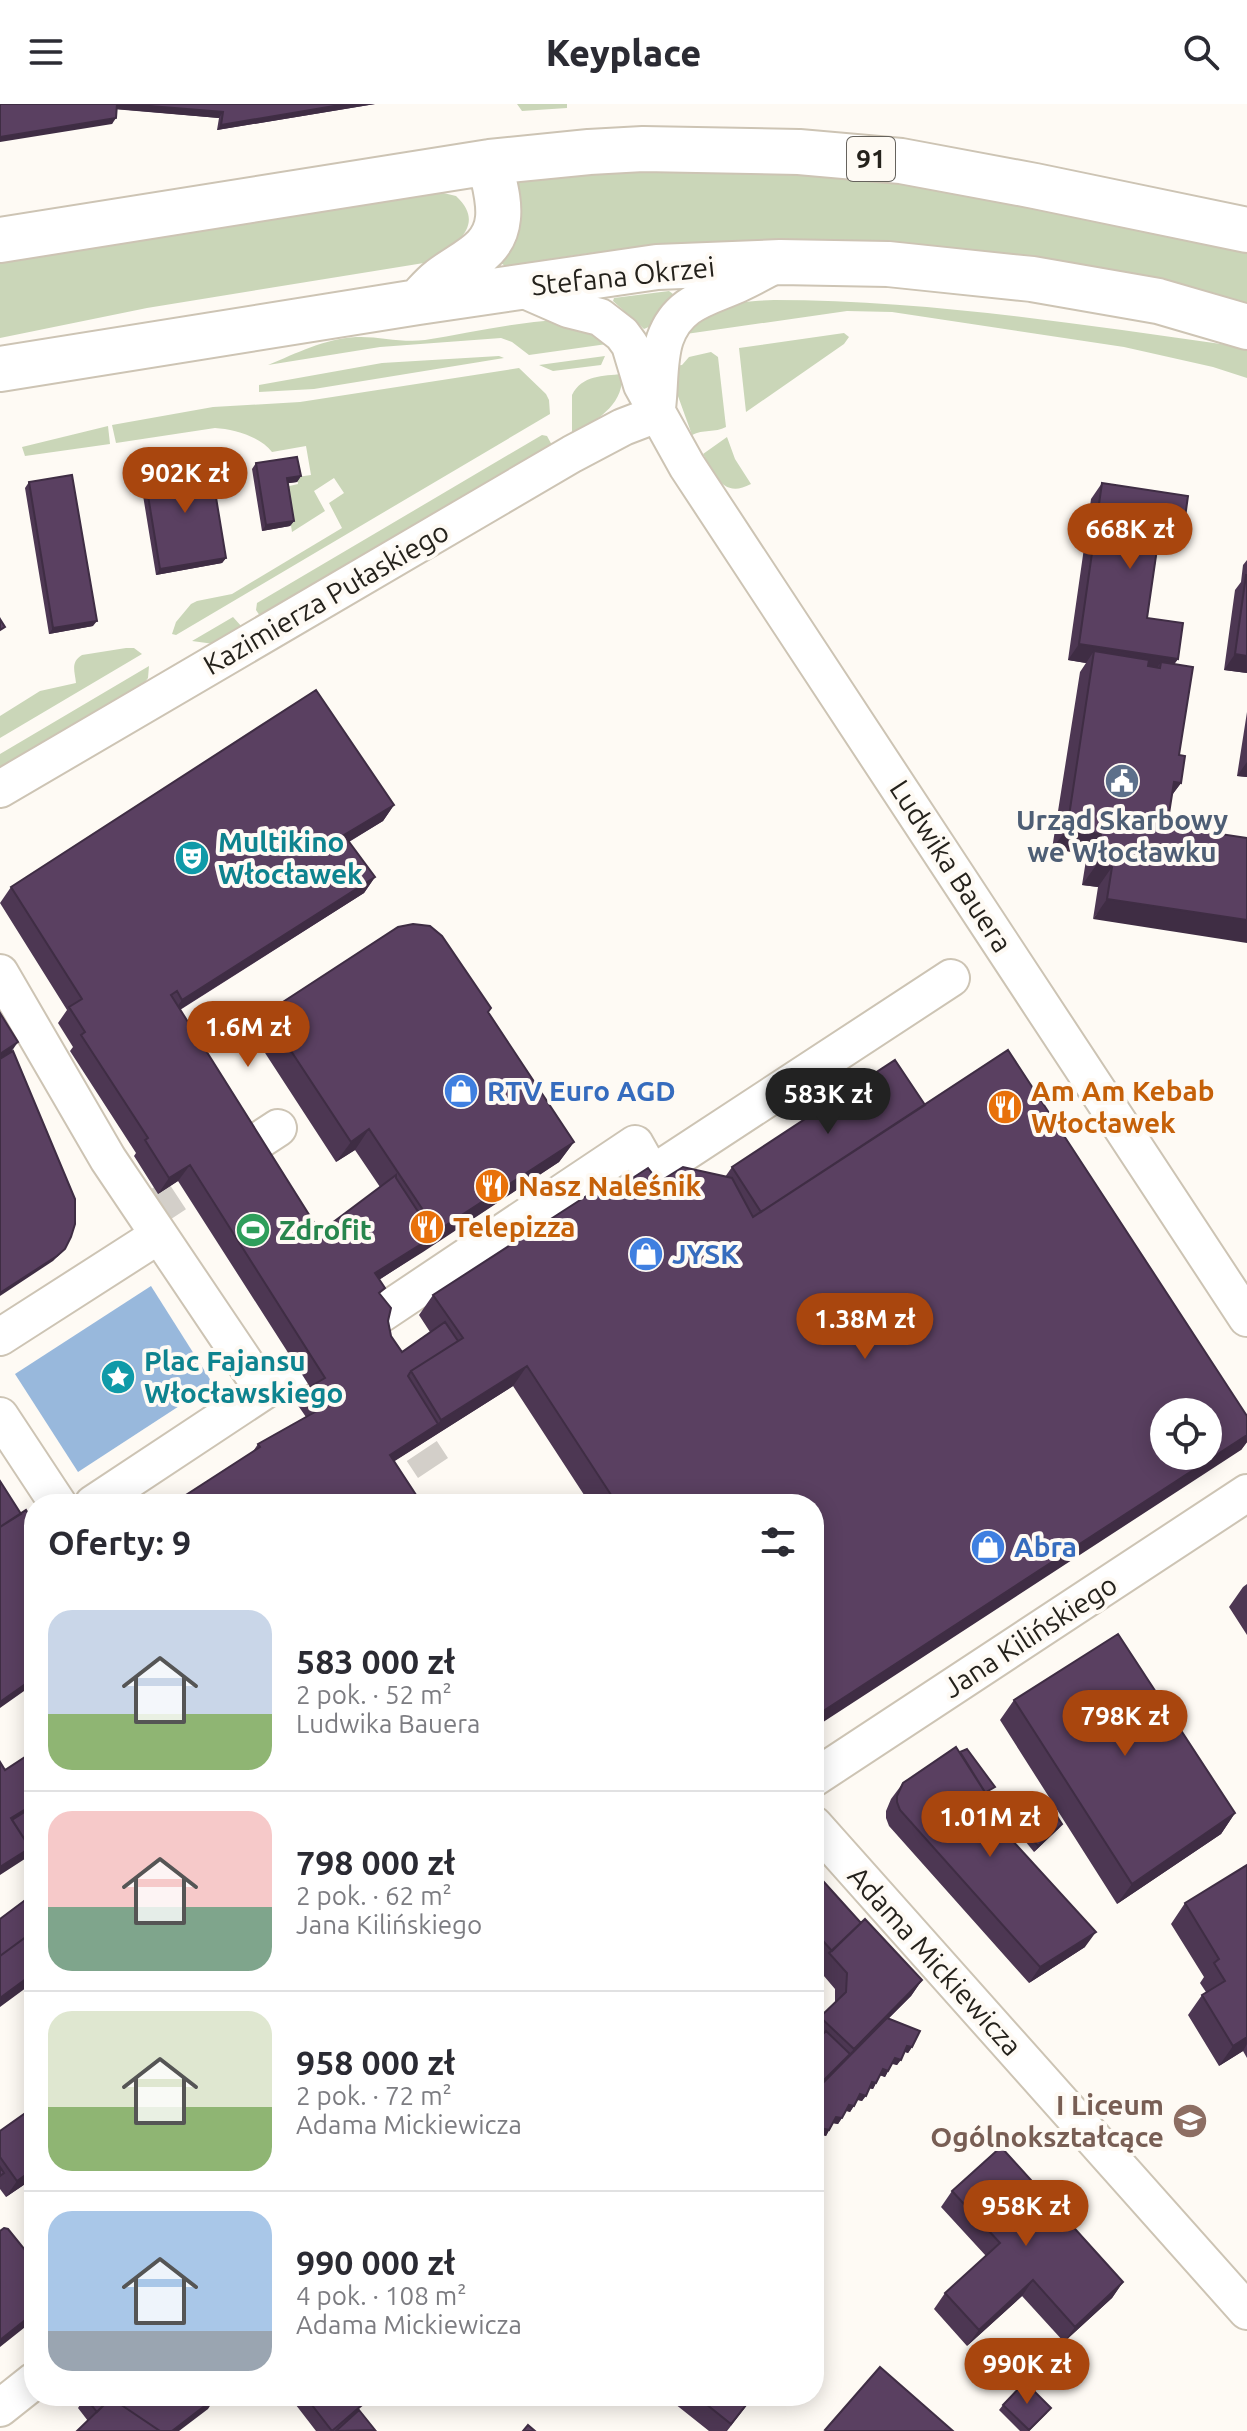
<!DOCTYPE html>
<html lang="pl">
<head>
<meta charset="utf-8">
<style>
  :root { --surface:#fff; --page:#f7f7f7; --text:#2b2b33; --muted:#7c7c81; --line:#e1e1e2; --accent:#a9460e }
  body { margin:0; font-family:Ubuntu,sans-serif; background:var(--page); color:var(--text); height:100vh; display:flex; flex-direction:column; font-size:30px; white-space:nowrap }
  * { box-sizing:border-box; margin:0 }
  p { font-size:26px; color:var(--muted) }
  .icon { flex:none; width:44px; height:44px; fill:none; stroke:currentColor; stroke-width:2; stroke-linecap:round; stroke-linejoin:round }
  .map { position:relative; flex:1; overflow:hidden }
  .panel { position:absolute; left:24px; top:1390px; width:800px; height:912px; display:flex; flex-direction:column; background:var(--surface); border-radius:32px; box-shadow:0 4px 20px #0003 }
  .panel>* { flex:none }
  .fabs { position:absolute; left:1150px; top:1294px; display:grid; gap:16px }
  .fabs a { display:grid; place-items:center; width:72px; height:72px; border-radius:50%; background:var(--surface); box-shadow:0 4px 20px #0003; font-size:40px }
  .price { position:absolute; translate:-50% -68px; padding:0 18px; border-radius:28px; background:var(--accent); color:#fff; font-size:26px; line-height:52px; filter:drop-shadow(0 2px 4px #0008) }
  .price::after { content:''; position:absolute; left:50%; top:48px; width:24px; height:18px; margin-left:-12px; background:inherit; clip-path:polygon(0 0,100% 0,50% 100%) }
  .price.active { background:#222; color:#fff }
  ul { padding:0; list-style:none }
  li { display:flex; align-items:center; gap:24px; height:200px; padding:0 24px }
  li+li { border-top:2px solid var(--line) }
  li span { display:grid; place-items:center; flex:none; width:224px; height:160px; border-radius:24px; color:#555 }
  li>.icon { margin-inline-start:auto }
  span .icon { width:96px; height:96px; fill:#fffc; stroke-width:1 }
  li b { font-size:34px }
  h2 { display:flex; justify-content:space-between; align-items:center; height:96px; padding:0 24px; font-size:34px }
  header { display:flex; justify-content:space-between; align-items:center; height:104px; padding:0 24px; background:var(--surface); font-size:36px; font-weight:800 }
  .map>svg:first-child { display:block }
  .green { fill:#cad6b8 }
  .water { fill:#98b8dc }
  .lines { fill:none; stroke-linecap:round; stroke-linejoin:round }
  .minor-tunnel { stroke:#d3cfc9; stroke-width:36; stroke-dasharray:36 18; stroke-linecap:butt }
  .minor-casing { stroke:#cdc4b4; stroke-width:40 }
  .major-casing { stroke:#cdc4b4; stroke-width:48 }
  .minor { stroke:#fff; stroke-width:36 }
  .major { stroke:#fff; stroke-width:44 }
  .wall { fill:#4d3753 }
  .shaded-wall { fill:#3f2d44 }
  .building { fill:#5a4061; stroke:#3f2d44; stroke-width:2; fill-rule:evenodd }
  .labels { text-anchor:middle; stroke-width:8; stroke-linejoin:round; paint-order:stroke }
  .shield { fill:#fefaf4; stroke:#66635d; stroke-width:2 }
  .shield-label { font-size:26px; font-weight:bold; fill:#25221c }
  .street-label { font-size:28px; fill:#25221c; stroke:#fefaf4 }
  .service-label { font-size:28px; font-weight:bold; fill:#4e5e75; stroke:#fefaf4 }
  .culture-label { font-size:28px; font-weight:bold; fill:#0d838f; stroke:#fefaf4; text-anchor:start }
  .shop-label { font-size:28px; font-weight:bold; fill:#366cbe; stroke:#fefaf4; text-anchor:start }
  .food-label { font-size:28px; font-weight:bold; fill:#c56008; stroke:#fefaf4; text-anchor:start }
  .leisure-label { font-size:28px; font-weight:bold; fill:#27864d; stroke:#fefaf4; text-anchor:start }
  .education-label { font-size:28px; font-weight:bold; fill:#785e54; stroke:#fefaf4; text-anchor:end }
</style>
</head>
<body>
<header><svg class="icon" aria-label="menu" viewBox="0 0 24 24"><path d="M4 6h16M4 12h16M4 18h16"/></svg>Keyplace<svg class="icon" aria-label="search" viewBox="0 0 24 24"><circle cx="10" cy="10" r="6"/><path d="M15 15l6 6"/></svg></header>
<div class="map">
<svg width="1247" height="2327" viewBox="0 0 1247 2327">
  <rect width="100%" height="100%" fill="#fefaf4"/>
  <!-- green -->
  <path class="green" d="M517,0H567V4L522,7Z
    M679,67C761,69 842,71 923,83C1032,100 1139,126 1247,148V200C1058,145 858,127 662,141C610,145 557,154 505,162L501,159L510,146L516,77L576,71Z
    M435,87L456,92C488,122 453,142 430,158L147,204L0,234V158Z
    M669,187L673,190L672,193L651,222L644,225L613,197L614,194Z
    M774,196C927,196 1077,220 1228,241L1247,246V274L1213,263L1124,243L892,208L847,207L686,230C707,200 740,197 774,196Z
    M560,216L581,221L607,240L529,251L512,238L501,234L380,243L268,261C297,249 324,235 356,233C379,232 401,239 425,236C470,229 515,218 560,216Z
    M844,229L849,233L844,240L746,308L739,244Z
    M711,248L718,253L726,323C715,329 703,325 692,331L674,281L673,262L682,261L689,253Z
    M499,252L504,254L314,285L259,288V281L382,259Z
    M605,252L601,261L553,267L539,261Z
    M519,264L546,290L549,296L550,310L176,531L172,530L176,518L191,500L197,497L232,490L342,424L329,399L344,389L334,374L314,387L325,407L292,428L285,383L298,380L297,373L311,371L306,342L272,348C261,333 234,325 215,324L116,339L112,321L213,303L300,298Z
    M622,270C624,302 596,316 572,331V291C582,271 603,272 622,270Z
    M108,322L110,340L25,352L22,343Z
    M542,331L547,332L553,343L260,512L256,506L257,499Z
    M727,333L735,355L751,380C723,395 715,371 703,350Z
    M233,513L242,523L214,540L192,537Z
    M126,544H134L142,550L0,634V612L40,587L76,579C75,568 70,558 82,551Z
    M149,562L148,574L141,583L0,664V650Z"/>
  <!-- water -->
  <path class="water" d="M151,1182L213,1280L78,1368L15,1270Z"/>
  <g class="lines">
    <!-- minor-tunnel -->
    <path class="minor-tunnel" d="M146,1110L225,1058
      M392,1302L433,1364"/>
    <!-- minor casing -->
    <g class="minor-casing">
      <path id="minor" d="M520,184L568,205L600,213L622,230L630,241L642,281L687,362L1247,1214
        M657,304C660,282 658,256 665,235C678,198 707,194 738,180C751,174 764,167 777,160
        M0,685L572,350L623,323L657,310
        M0,869L108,1055L264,1287
        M246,1045L278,1024
        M375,1214L635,1040L652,1070L951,874
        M0,1233L159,1131
        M0,1312L58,1400
        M93,1400L297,1265
        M814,1674L1247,1389
        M814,1721L1247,2207
        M0,2304L34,2277"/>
    </g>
    <!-- major casing -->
    <g class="major-casing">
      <path id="major" d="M0,136L490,58L589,48L643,45L799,48L901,57L1035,82L1247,126
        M418,198C425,191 432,182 440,176C464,157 495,148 498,114C500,95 493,76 490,58
        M0,265L418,198L657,163L780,158L888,160L1032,175L1158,197L1247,223"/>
    </g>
    <!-- minor -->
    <use href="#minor" class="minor"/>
    <!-- major -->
    <use href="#major" class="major"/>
  </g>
  <!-- wall -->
  <path class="wall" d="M0,0H375L217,26L219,14L117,5L112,20Z
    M256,359L301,372L297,378L288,379L294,417L290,422L262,427L252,365Z
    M144,367L226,454L222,459L156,471L140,373Z
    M29,378L93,522L49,530L25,384Z
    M1102,379L1182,435L1171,450L1157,448L1147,514L1178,555L1174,560L1181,679L1172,691L1167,722L1093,815L1098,783L1082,781L1087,750L1052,745L1080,568L1086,559L1068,556L1091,395Z
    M1247,456V569L1224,566L1235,486L1241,478L1243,461Z
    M1247,608V673L1237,672Z
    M394,701L383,717L349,738L375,773L364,789L180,906L320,1128L380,1083L355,1046L336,1058L252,929L266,909H488L574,1038L559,1058L379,1176L380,1191L391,1232L402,1248L430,1228L419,1211L433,1191L614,1086L659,1078L725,1073L732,1063L925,1001L1247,1312V1338L1241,1346L814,1400H590L513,1282L394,1357L252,1349L258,1340L306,1313L297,1300L310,1283L178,1077L158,1090L134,1052L136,1049L70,947L73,943L58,919L67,906L0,799L11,783Z
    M1247,1480V1531L1229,1503L1243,1483Z
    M1014,1596L1235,1709L1221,1730L1117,1800L1000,1616Z
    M903,1679L990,1689L994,1695L990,1700L985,1703L1085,1843L1029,1879L889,1722L886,1714V1707L891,1695Z
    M1062,1720L1058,1725L1034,1748L1021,1732L1025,1726Z
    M1247,1761V1954L1243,1947L1219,1962L1188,1911L1202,1891L1206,1888L1200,1879L1204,1873L1171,1820L1185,1799Z
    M814,1767L861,1819L922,1876L911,1892L888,1915L912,1943L908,1949L905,1948L897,1961L892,1960L885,1973L880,1971L873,1985L869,1984L862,1997L857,1996L850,2008L846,2007L838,2020L833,2019L826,2032L822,2031L814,2045V1939L817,1936L814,1934V1921L820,1913L835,1898V1885L818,1865L823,1857L814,1846Z
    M0,2027L34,2074L6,2093L0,2085Z
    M952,2087L1123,2178L1112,2194L1064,2238L1022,2192L967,2242L934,2205L945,2189L986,2152L941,2103Z
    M289,2292H355L359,2306L374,2327H316Z
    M665,2292H754L727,2327H709Z
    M85,2293L208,2305L88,2317L78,2304Z
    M1003,2301L1047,2309L1029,2327H1020L999,2306Z"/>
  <!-- shaded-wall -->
  <path class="shaded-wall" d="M117,0H125L223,8L219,14L113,5Z
    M346,0H375L217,26L221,21Z
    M116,14L112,20L0,38V33Z
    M301,372L297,378L283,380L287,374Z
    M294,417L290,422L262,427L266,421Z
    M1159,431L1182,435L1171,450L1148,447Z
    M226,454L222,459L156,471L160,465Z
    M97,517L93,522L49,530L53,524Z
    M1079,540L1178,555L1167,570L1160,564L1161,558L1154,569L1094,547L1086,559L1068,556Z
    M1235,550L1247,552V569L1224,566Z
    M1247,658V673L1237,672Z
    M1174,678L1181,679L1166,699Z
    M394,701L383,717L333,747L344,731Z
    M1067,725L1101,730L1087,750L1052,745Z
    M1097,760L1112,763L1098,783L1082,781Z
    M375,773L364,789L171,911L182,896Z
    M1107,795L1247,816V839L1093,815Z
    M18,938L7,954L0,959V950Z
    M369,1025L355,1046L336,1058L351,1038Z
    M574,1038L559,1058L423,1148L437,1127Z
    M190,1061L178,1077L158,1090L169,1074Z
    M434,1132L423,1148L364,1185L375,1169Z
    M65,1145L53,1157L0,1192V1189Z
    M527,1262L513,1282L379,1367L390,1351L438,1320L441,1316Z
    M1247,1331V1338L1241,1346L814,1624V1613Z
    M34,1574V1580L0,1604V1598Z
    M34,1700V1708L8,1719L11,1714Z
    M1235,1709L1221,1730L1117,1800L1132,1780Z
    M1062,1720L1058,1725L1034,1748L1038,1742Z
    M34,1743V1749L0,1771V1763L30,1744Z
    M1096,1828L1085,1843L1029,1879L1040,1863Z
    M34,1869V1878L0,1903V1894Z
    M922,1876L911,1892L814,1989L854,1945Z
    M1247,1933V1940L1243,1947L1219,1962L1233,1942Z
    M907,1942L912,1943L908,1949L903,1947Z
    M895,1954L901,1956L897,1961L891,1959Z
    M883,1965L888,1967L885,1973L879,1971Z
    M872,1978L876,1979L873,1985L868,1984Z
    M860,1990L866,1992L862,1997L856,1995Z
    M849,2001L854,2002L850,2008L845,2006Z
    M836,2013L842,2014L838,2020L832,2019Z
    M825,2025L829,2026L826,2032L821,2030Z
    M34,2065V2074L6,2093L17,2077Z
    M1033,2176L1022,2192L967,2242L979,2226Z
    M1123,2178L1112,2194L1064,2238L1075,2223Z
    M34,2209V2216L0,2243V2236Z
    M753,2292H754L726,2327Z
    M215,2294L208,2305L179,2327H172Z"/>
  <!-- building -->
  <path class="building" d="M0,0H117L116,14L0,33Z
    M125,0H346L221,21L223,8Z
    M297,353L301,372L287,374L294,417L266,421L256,359Z
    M210,357L226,454L160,465L144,367Z
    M72,371L97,517L53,524L29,378Z
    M1102,379L1188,392L1182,435L1159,431L1147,514L1183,519L1178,555L1079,540Z
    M1246,471H1247V552L1235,550Z
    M0,515L5,523L0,526Z
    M1094,547L1149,556L1148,562L1160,564L1161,558L1193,563L1179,651L1185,652L1181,679L1174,678L1167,722L1247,734V816L1107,795L1112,763L1097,760L1101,730L1067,725Z
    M316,586L394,701L344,731L375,773L182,896L177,887L171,891L320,1128L396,1071V1074L434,1132L375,1169L385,1184L379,1189L391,1204L388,1217L391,1232L402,1248L445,1218L458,1237L411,1267L408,1272L438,1320L390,1351L422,1400H172L260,1343L258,1340L322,1304L308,1284L325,1274L190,1061L169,1074L145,1036L148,1034L81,931L85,928L69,903L82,895L11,783Z
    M413,820L430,822L442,832L491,904L488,908L574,1038L437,1127L369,1025L351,1038L266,909L398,823Z
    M0,909L18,938L0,950Z
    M1008,946L1247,1312V1331L814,1613V1400H617L527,1262L441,1316L411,1267L463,1234L433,1191L608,1078L614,1086L648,1064L659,1078L683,1063L732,1074L753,1113ZM1164,1308H1208V1352H1164Z
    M13,947L75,1095V1120L71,1133L65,1145L57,1152L0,1189V955Z
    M895,956L925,1001L761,1108L732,1063Z
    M0,1377L21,1410L0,1423Z
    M26,1406L29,1411L32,1408L34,1413V1574L0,1598V1423Z
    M1118,1530L1235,1709L1132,1780L1014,1596Z
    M956,1643L988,1693L981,1698L1010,1734L1096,1828L1040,1863L900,1706L897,1698V1692L903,1679Z
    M967,1645L995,1683L988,1687L994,1695L984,1701L983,1700L988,1693L960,1648Z
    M34,1647V1700L11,1714L30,1744L0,1763V1658L5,1666Z
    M34,1702V1743L26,1748L30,1744L12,1716Z
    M1051,1703L1062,1720L1038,1742L1025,1726Z
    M1247,1761V1933L1233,1942L1202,1891L1225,1877L1214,1859L1219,1855L1185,1799Z
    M814,1767L861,1819L832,1847L814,1827Z
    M34,1786V1827L0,1852V1815L32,1791L30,1789Z
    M865,1815L922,1876L854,1945L820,1913L846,1888L847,1869L829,1849Z
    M34,1827V1869L0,1894V1852Z
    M887,1914L920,1927L912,1943L907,1942L901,1956L895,1954L888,1967L883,1965L876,1979L872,1978L866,1992L860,1990L854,2002L849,2001L842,2014L836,2013L829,2026L825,2025L818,2040L814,2038V1988Z
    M826,1927L850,1950L814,1986V1947L818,1944L814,1939Z
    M34,2003V2065L17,2077L0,2053V2027Z
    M1001,2043L1123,2178L1075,2223L1033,2176L979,2226L945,2189L1000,2139L952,2087Z
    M0,2063L4,2069L0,2072Z
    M4,2124L8,2125L34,2157V2209L0,2236V2127Z
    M880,2263L953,2327H827L825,2326Z
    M1025,2278L1051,2304L1029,2326L1003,2301Z
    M87,2292H213L215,2294L172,2327H160L111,2294L97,2308L85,2293Z
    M305,2292H355L362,2301L332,2327Z
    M696,2292H753L731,2320Z
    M111,2294L160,2327H77Z
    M359,2306L375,2326L336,2327Z
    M528,2321L535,2327H523Z"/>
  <!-- icons -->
  <defs>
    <g id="civic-disc" transform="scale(1.8)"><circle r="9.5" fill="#5c6f8a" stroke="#fefaf4"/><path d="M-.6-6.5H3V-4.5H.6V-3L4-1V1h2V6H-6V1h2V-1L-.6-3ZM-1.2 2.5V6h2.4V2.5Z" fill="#fff"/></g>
    <g id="theatre-disc" transform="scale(1.8)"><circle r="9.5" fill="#0f9aa8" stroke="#fefaf4"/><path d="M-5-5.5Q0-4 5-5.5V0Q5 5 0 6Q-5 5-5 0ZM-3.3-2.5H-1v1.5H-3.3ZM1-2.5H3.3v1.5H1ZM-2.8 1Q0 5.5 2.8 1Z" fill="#fff"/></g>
    <g id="shop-disc" transform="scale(1.8)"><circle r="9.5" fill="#3f7fe0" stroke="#fefaf4"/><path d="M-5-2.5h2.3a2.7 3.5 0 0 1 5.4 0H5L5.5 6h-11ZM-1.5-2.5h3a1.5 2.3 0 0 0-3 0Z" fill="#fff"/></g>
    <g id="restaurant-disc" transform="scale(1.8)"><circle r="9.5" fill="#e8710a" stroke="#fefaf4"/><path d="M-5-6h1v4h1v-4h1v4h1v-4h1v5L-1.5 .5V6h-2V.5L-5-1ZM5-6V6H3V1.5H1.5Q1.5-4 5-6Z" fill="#fff"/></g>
    <g id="stadium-disc" transform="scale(1.8)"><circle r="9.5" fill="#2e9e5b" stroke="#fefaf4"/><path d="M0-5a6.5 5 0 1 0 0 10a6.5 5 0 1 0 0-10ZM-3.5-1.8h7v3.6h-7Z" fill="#fff"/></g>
    <g id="sight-disc" transform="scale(1.8)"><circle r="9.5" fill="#0f9aa8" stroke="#fefaf4"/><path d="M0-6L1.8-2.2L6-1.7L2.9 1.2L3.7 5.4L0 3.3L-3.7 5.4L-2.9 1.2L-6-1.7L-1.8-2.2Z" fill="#fff"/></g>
    <g id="school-disc" transform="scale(1.8)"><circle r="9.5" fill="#8d6e63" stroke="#fefaf4"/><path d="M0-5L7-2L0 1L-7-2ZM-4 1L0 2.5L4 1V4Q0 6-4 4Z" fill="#fff"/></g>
  </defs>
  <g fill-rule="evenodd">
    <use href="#civic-disc" x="1122" y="677"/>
    <use href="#theatre-disc" x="192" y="754"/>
    <use href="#shop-disc" x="461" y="987"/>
    <use href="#restaurant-disc" x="1005" y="1003"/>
    <use href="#restaurant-disc" x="492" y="1082"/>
    <use href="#restaurant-disc" x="427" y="1123"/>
    <use href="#stadium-disc" x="253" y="1126"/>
    <use href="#shop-disc" x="646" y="1150"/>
    <use href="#sight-disc" x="118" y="1273"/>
    <use href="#shop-disc" x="988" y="1443"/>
    <use href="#school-disc" x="1190" y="2017"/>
  </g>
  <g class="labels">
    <!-- shield labels -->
    <rect class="shield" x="847" y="33" width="48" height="44" rx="6"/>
    <g class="shield-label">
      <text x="871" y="64">91</text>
    </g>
    <!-- street labels -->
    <g class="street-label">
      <text transform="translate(623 172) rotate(-6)" y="10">Stefana Okrzei</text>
      <text transform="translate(326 494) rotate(-30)" y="10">Kazimierza Pułaskiego</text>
      <text transform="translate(951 762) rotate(57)" y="10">Ludwika Bauera</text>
      <text transform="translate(1030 1532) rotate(-33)" y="10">Jana Kilińskiego</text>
      <text transform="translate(935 1857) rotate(48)" y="10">Adama Mickiewicza</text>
    </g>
    <!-- service labels -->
    <g class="service-label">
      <text x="1122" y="726">Urząd Skarbowy<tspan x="1122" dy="32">we Włocławku</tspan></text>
    </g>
    <!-- culture labels -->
    <g class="culture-label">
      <text x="218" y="748">Multikino<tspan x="218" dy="32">Włocławek</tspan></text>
      <text x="144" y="1267">Plac Fajansu<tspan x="144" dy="32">Włocławskiego</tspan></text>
    </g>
    <!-- shop labels -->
    <g class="shop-label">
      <text x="487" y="997">RTV Euro AGD</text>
      <text x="672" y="1160">JYSK</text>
      <text x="1014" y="1453">Abra</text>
    </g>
    <!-- food labels -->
    <g class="food-label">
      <text x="1031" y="997">Am Am Kebab<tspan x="1031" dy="32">Włocławek</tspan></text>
      <text x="518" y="1092">Nasz Naleśnik</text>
      <text x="453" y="1133">Telepizza</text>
    </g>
    <!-- leisure labels -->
    <g class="leisure-label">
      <text x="279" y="1136">Zdrofit</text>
    </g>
    <!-- education labels -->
    <g class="education-label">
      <text x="1164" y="2011">I Liceum<tspan x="1164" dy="32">Ogólnokształcące</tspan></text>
    </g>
  </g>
</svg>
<div class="fabs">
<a><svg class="icon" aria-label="locate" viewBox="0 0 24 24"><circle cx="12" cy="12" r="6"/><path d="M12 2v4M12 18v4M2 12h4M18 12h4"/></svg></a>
</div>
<b class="price" style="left:185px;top:411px">902K zł</b>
<b class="price" style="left:1130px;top:467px">668K zł</b>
<b class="price" style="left:248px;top:965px">1.6M zł</b>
<b class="price active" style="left:828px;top:1032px">583K zł</b>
<b class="price" style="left:865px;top:1257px">1.38M zł</b>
<b class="price" style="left:1125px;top:1654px">798K zł</b>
<b class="price" style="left:990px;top:1755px">1.01M zł</b>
<b class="price" style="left:1026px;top:2144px">958K zł</b>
<b class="price" style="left:1027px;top:2302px">990K zł</b>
<section class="panel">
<h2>Oferty: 9<svg class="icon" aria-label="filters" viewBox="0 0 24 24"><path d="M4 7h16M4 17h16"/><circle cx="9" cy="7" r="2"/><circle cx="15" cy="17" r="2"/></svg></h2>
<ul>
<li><span style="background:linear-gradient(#c9d6e8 65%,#8fb573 0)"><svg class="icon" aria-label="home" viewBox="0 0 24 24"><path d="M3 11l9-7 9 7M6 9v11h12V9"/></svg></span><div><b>583 000 zł</b><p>2 pok. · 52 m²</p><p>Ludwika Bauera</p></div></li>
<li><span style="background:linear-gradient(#f6c9c9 60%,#7fa58c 0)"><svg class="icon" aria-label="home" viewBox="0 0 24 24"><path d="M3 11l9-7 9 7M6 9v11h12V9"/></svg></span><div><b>798 000 zł</b><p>2 pok. · 62 m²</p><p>Jana Kilińskiego</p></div></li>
<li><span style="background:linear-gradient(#dfe7d0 60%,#8fb573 0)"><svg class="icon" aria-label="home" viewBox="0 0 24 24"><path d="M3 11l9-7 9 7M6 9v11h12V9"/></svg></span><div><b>958 000 zł</b><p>2 pok. · 72 m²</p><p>Adama Mickiewicza</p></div></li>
<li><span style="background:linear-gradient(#a9c7e8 75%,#9aa5b1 0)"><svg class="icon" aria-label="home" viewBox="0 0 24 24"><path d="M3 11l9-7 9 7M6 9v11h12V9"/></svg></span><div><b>990 000 zł</b><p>4 pok. · 108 m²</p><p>Adama Mickiewicza</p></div></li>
</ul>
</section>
</div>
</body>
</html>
